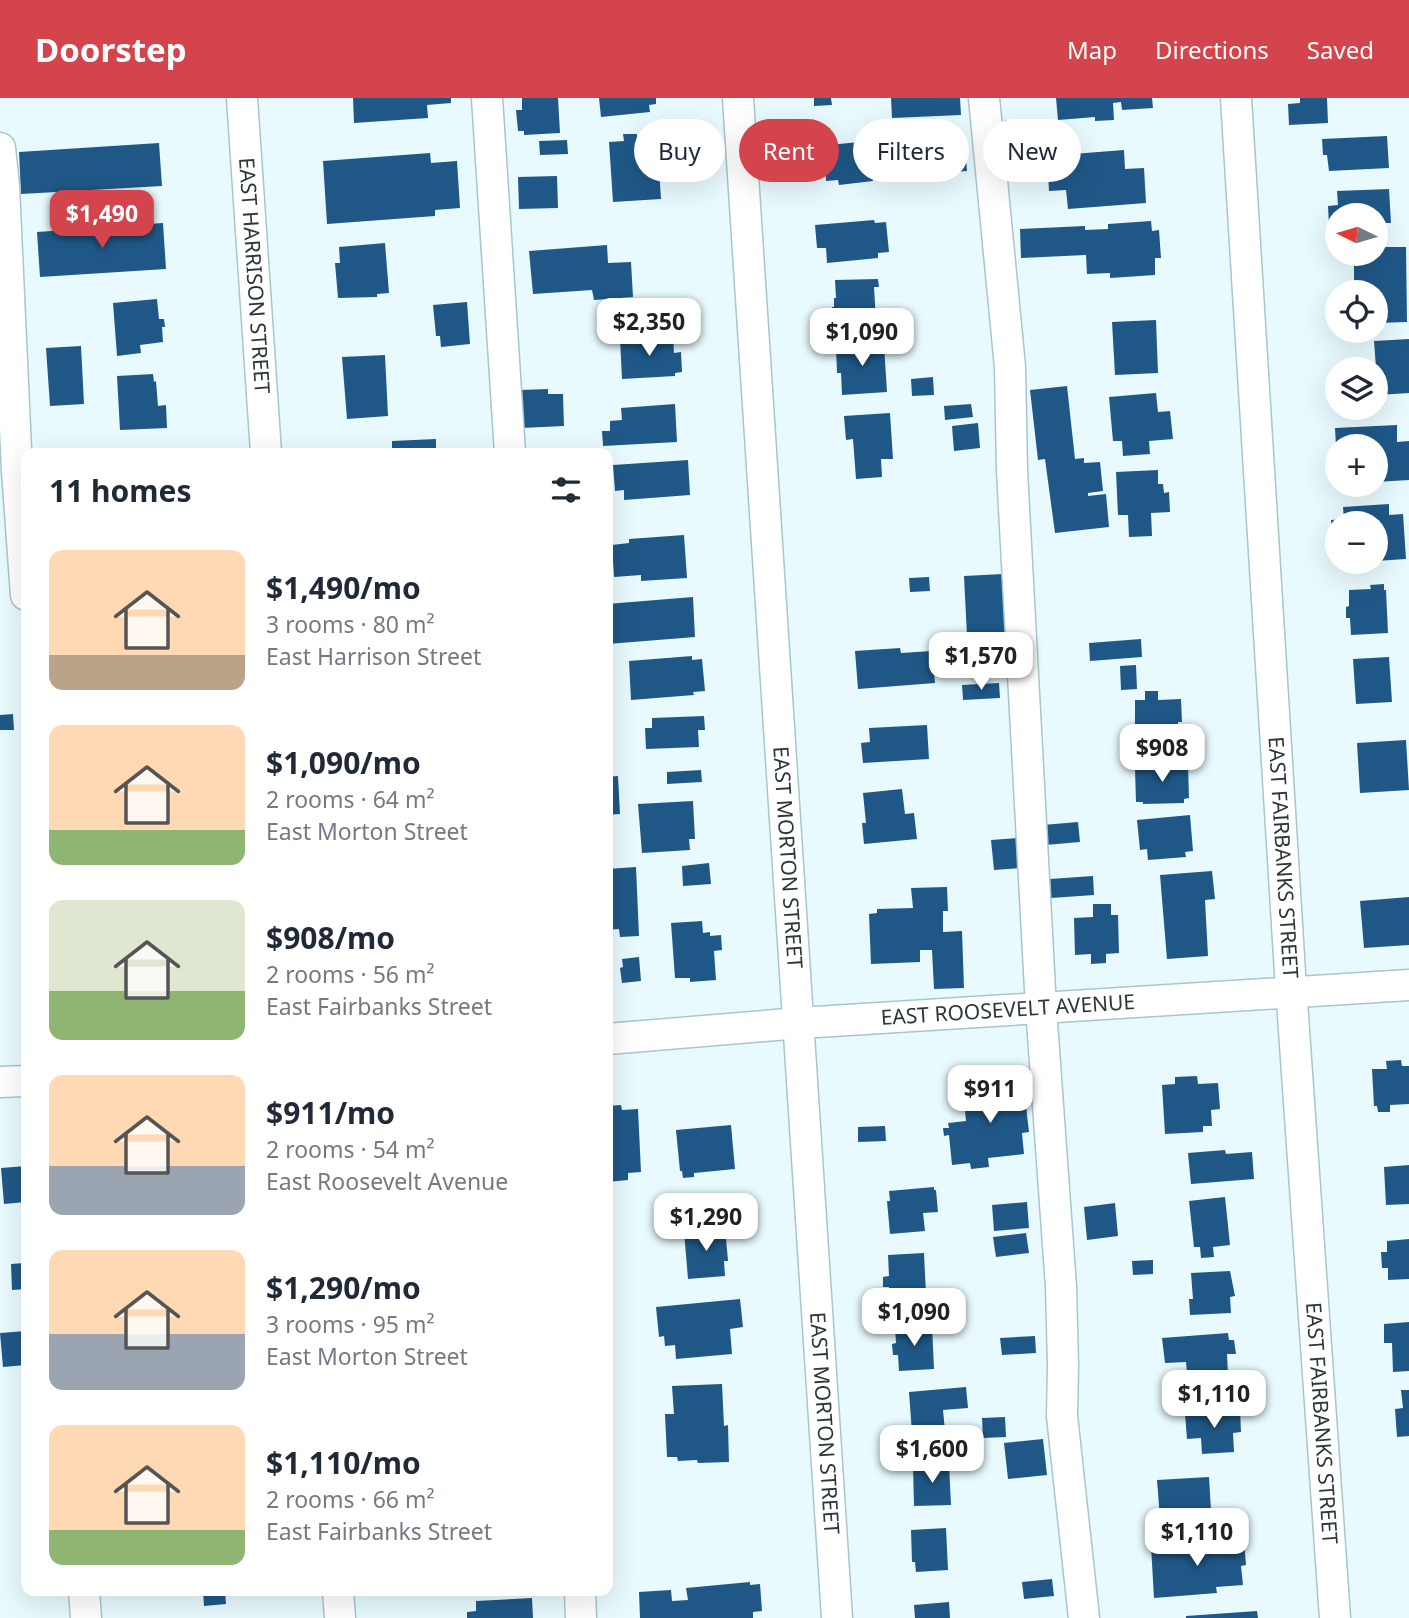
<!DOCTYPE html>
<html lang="en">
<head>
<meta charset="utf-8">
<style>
  :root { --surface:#fff; --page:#f2f2f3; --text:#1f2937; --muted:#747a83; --accent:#d4444d }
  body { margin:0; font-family:"Noto Sans",sans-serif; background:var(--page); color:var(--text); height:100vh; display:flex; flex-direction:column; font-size:26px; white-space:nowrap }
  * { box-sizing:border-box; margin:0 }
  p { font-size:23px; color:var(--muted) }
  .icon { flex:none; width:38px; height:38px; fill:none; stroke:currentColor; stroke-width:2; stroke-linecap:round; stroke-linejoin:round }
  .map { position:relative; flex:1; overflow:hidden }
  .panel { position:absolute; left:21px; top:350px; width:592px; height:1148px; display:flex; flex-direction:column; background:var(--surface); border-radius:14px; box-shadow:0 7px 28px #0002 }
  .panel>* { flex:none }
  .top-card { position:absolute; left:634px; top:21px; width:665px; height:63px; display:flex; gap:14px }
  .needle { width:46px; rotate:275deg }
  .tools { position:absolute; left:1325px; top:105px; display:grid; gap:14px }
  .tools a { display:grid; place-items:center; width:63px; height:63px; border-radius:50%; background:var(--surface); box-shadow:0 7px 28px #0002; font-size:35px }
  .price { position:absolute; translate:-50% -60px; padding:0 16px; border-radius:14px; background:#fff; color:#222; font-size:23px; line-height:46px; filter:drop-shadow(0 2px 4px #0008) }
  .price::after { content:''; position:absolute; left:50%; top:42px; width:21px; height:16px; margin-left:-10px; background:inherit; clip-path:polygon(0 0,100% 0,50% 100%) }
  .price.selected { background:var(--accent); color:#fff }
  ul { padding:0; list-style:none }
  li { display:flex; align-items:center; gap:21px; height:175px; padding:0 28px }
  li span { display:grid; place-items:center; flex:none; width:196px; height:140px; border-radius:14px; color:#555 }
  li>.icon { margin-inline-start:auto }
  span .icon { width:84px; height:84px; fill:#fffc; stroke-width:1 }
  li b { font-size:30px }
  h2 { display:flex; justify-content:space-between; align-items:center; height:84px; padding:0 28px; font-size:30px }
  .pill { padding:0 24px; border-radius:32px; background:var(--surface); box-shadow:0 7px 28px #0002; font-size:24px; line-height:63px }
  .pill.selected { background:var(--accent); color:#fff }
  header { display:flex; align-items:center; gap:42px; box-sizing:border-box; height:98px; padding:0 35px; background:var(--accent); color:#fff }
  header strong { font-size:33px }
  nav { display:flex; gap:38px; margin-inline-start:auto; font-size:24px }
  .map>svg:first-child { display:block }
  .building { fill:#1f5887 }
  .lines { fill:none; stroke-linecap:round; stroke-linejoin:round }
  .minor-casing { stroke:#a8c6ce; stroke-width:33 }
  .minor { stroke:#fff; stroke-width:30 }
  .labels { text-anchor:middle; stroke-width:7; stroke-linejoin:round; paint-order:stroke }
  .street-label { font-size:21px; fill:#2b373a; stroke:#fff }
</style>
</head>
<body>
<header>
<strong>Doorstep</strong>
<nav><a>Map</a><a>Directions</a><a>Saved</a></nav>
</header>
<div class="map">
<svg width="1409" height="1520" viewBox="0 0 1409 1520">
  <rect width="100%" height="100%" fill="#e8fafe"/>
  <!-- building -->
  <path class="building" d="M353,0H451V5L427,7L428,20L354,25Z
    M522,0H558L560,35L524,37V33H518L516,12H522Z
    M599,0H656V6L649,7L650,14L601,19Z
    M814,0H831L832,7L814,8Z
    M891,0H960L961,17L892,20Z
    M1056,0H1152L1153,10L1122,12L1121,4L1113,5L1114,22L1095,23V19L1058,22Z
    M1300,0H1327L1328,25L1289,27L1288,6L1300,5Z
    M1005,22H1019L1020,48L1005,49Z
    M918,32L919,66L889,67L888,33Z
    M623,36H637V42L657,41L661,101L613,104L609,44L624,43Z
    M1387,38L1389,70L1329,73L1327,57H1323L1322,41Z
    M567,42L568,56L540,57L539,43Z
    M869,43L873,83L839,87L838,82L826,83L825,67H831L829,47Z
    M159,45L162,88L21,96L19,54Z
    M1124,52L1125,71L1144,70L1146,105L1068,111L1066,92L1049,93L1047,58Z
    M430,55L431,65L457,63L460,110L435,112V118L327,126L323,63Z
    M966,61L967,73L922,76L921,65Z
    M557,78L558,110L519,111L518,79Z
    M1389,91L1391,125H1376V117H1337V127L1329,128L1328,108L1338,107L1337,93Z
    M874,122L875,125L886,124L889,154L878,155V160L827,165L826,150H817L815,127Z
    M1151,123L1152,133L1159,132L1161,160H1155V177L1110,180V175L1087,176L1086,157L1021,160L1020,131L1085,128V132L1108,131V126Z
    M163,125L166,171L40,179L37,134Z
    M385,145L389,195L377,196V199L338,200L335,165H340L339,149Z
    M607,147L608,165L631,164L633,199L594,202L592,192L533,196L529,153Z
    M1376,149H1406L1407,224L1376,225V194H1354V156H1376Z
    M878,181L879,189H874L876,223L832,225V209H834V200H836L835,182Z
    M157,201L159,221H164L165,229H162L163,244L140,247L141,255L117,258L113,205Z
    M467,204L470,246L441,249L440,238H436L433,207Z
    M1156,222L1158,275L1115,277L1112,224Z
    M673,238L674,255L681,254L682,274L675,275V278L622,281L620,241Z
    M870,240L871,248L884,247L887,294L842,297L841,275H837L836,250L854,249V241Z
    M1409,241V295L1378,297L1374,243Z
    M81,248L84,306L50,308L46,250Z
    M385,257L388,318L347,321L342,259Z
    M153,276L154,284L156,283L158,308L166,307L167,330L120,332L117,278Z
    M933,279L934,297L912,298L911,281Z
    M1067,288L1075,361L1084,360V365L1100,364L1103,393L1088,395V398L1106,396L1109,429L1055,435L1045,361L1038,362L1030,292Z
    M548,291V296H563L564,328L521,330V292Z
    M1156,295L1158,314L1170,313L1173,341L1149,343L1150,356L1123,358L1122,343H1113L1109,299Z
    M675,306L677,344L603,348L602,333H610V323L622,322L621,310Z
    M971,306L973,319L945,322L944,308Z
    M890,315L893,361H881L882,379L856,381L853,341L846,342L844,318Z
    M978,325L980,350L954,353L952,328Z
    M1397,327V344L1409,343V382L1376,384V348H1336L1335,330Z
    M436,341V355H392V343Z
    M688,362L690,397L624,402V392L615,393L613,367Z
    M1158,372V386H1163L1164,395L1169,394L1170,414L1151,415L1152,438L1129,439L1128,417H1118L1116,374Z
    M1389,406V417L1403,416L1406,461L1376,463V425H1337V441H1333L1331,422L1344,421L1343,409Z
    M684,437L687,480L641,483V477L614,479L612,447L629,445V441Z
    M1003,476L1006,536L967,538L964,478Z
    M929,479L930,493L910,494L909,480Z
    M1384,486V492H1386L1388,535L1351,537L1350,520H1346V509L1349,508V492L1371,491L1370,487Z
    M693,499L695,539L608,546L607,506Z
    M1141,541L1142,559L1090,563L1089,545Z
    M900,550L901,555L932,553L935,585L858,591L855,553Z
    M692,558V562L702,561L705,593L693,594L694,597L631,602L629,563Z
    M1389,559L1392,604L1356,606L1353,561Z
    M1136,567L1137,591L1121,592L1120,568Z
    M999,585L1000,600L963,602L962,587Z
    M1145,593H1158V602L1181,601L1182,624H1178V644L1135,645V602H1145Z
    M13,616L14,632H0V617Z
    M704,618L705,632H698L699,649L646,651L645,630H652V620Z
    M927,627L929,661L863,665L861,645L870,644L869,630Z
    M1406,642L1409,692L1360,695L1357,645Z
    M1179,666L1180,669L1188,668L1189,700L1184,701V705L1143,706V704H1136L1135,671H1141V667Z
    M701,672L702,684L667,686V674Z
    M618,678L620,716L607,717V679Z
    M902,691L905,716L914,715L917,741L864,746L862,725H866L863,695Z
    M693,703L695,741H689L690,752L642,755L638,706Z
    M1190,717L1193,753L1185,754L1186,759L1148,762L1147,751L1140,752L1137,722Z
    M1078,724L1080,744L1045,747L1043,727Z
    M1018,740L1020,770L994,772L991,742Z
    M709,765L711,786L683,788L682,768Z
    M636,769L639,838L620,839L619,831L607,832V771Z
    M1212,773L1215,801L1205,802L1208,858L1167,861L1160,777Z
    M1093,778L1094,797L1051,800L1050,781Z
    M947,789L948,813H943V834L962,833L964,890L934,891L932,852H920V864L871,866L869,816L877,815V811L913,810L911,790Z
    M1409,799V847L1364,850L1360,803Z
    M1093,806H1111V817H1118L1119,855L1106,856V865L1091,866V856L1075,857L1074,820L1093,819Z
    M702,823L703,835L710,834V838L721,837L722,852L714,853L716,882L690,884V880H675L671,825Z
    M639,859L641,883L622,885L620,870L623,869L622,861Z
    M1401,962L1402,968H1409V1006L1390,1007V1014H1378L1377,1008H1374L1372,971H1387L1386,963Z
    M1197,978L1198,986L1218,985L1220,1011L1211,1012L1212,1028H1203V1034L1165,1036L1162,987L1175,986V979Z
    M1024,979L1026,999L1010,1001L1011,1010L1026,1008L1029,1034L1022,1035L1024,1056L988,1060L989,1069L971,1071L970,1065L952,1067L949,1037L944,1038L943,1030H949L948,1025L966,1023L964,1003L978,1002L976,984Z
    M621,1007L622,1012L638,1011L641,1074L628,1075V1082L607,1084V1008Z
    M731,1027L735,1071L694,1075V1079L683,1080L682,1073H680L676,1032Z
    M885,1028L886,1043L858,1044V1029Z
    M1225,1052L1226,1056L1252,1054L1254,1081L1191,1086L1188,1055Z
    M1409,1067V1106L1386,1107L1384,1069Z
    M26,1068V1104L4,1106L1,1070Z
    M934,1089V1092H936L938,1114L923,1115L925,1133L890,1136L887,1103H890L889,1093Z
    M1225,1099L1230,1147L1213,1149L1214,1159L1201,1160L1200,1149H1194L1189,1103Z
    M1027,1104L1029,1130L994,1133L992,1107Z
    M1115,1105L1118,1138L1087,1142L1084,1109Z
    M725,1129L728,1163H724L725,1178L688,1181L684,1133Z
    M1026,1135L1029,1155L996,1159L993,1139Z
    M1409,1141V1181L1388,1182V1170H1382L1381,1154H1387V1143Z
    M924,1155L926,1197L890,1199L889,1189H883V1179L889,1178L888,1157Z
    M1153,1162V1176L1133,1177L1132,1163Z
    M24,1165L26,1191L12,1192L11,1166Z
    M1230,1173L1235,1198L1230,1199L1231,1215L1190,1217L1189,1201H1193L1191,1175Z
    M740,1201L743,1229L730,1231L732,1256L676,1261L675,1247L665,1248L664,1238L659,1239L656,1209Z
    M1409,1224V1273L1393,1274L1392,1245H1384V1226Z
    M932,1227L934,1271L899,1273L898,1257H893L892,1246L896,1245L895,1229Z
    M26,1233V1267L3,1269L0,1235Z
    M1228,1235L1229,1242H1234L1236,1256H1227L1228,1277L1221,1278L1222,1293L1178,1296L1176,1276L1187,1275L1186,1264L1165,1265L1162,1240Z
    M1035,1238L1036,1255L1002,1257L1000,1240Z
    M722,1286L724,1328L728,1327L729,1364L698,1365L697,1362L678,1363L677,1359H667L665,1316H674L672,1288Z
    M966,1289L968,1310L943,1312L945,1333L912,1335L909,1294Z
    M1401,1292H1409V1338L1397,1339L1395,1311L1403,1310Z
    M1240,1311L1241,1334L1233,1335L1234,1354L1202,1356L1201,1340L1187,1341L1185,1316H1199V1313Z
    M1005,1319L1006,1339L983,1340L982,1320Z
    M1043,1341L1047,1377L1008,1381L1004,1345Z
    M949,1366L951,1407L914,1408L913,1367Z
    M1209,1379L1212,1429L1161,1433L1157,1382Z
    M946,1430L948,1472L916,1474L915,1464H912L911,1432Z
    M1244,1442L1246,1467L1241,1468L1243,1487L1216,1489L1217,1495L1154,1500L1151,1448Z
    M1052,1481L1054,1498L1024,1501L1022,1484Z
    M750,1484V1487L760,1486L762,1513L753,1514V1520H640L639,1494L671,1492L672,1503L688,1502L686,1490Z
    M203,1493H225L226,1506L204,1508Z
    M532,1500L533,1520H467V1514L476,1513V1503Z
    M949,1504L950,1520H915L914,1507Z
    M1257,1513L1258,1520H1186V1518Z"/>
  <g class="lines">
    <!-- minor casing -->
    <g class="minor-casing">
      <g id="minor">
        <path id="s1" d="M242,0L266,355"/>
        <path d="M487,0L510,355"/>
        <path id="s2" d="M738,0L837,1520"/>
        <path d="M984,0L1010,269L1012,373L1041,910L1061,1189L1063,1267L1062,1318L1084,1520"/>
        <path id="s3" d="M1236,0L1290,875L1335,1520"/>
        <path d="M0,50L4,88L17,373L26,497"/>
        <path id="s4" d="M607,941L800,925L1409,887"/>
        <path d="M0,984L26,983"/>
        <path d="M84,1493L86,1520"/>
        <path d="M338,1493L340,1520"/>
        <path d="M580,1493L581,1520"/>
      </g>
    </g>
    <!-- minor -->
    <use href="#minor" class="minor"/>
  </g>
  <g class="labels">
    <!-- street labels -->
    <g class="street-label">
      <text dy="7" stroke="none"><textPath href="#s1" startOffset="178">EAST HARRISON STREET</textPath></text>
      <text dy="7" stroke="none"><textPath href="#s2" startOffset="761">EAST MORTON STREET</textPath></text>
      <text dy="7" stroke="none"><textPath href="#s3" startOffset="761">EAST FAIRBANKS STREET</textPath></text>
      <text dy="7" stroke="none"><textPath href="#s4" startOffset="402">EAST ROOSEVELT AVENUE</textPath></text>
      <text dy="7" stroke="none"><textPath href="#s2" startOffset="1328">EAST MORTON STREET</textPath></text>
      <text dy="7" stroke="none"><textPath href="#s3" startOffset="1328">EAST FAIRBANKS STREET</textPath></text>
    </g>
  </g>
</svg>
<div class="tools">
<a><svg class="needle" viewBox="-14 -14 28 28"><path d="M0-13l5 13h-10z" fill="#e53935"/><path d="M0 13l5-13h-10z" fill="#747a83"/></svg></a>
<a><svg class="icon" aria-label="locate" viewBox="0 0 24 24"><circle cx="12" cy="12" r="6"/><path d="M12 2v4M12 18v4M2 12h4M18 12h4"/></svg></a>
<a><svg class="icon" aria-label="layers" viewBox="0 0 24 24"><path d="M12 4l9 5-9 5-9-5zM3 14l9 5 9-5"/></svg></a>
<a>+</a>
<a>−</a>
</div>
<b class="price selected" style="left:102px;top:152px">$1,490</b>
<b class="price" style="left:649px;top:260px">$2,350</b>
<b class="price" style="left:862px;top:270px">$1,090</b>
<b class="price" style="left:981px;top:594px">$1,570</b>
<b class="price" style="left:1162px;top:686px">$908</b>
<b class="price" style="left:990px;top:1027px">$911</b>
<b class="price" style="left:706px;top:1155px">$1,290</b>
<b class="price" style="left:914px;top:1250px">$1,090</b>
<b class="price" style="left:1214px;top:1332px">$1,110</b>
<b class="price" style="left:932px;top:1387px">$1,600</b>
<b class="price" style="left:1197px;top:1470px">$1,110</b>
<div class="top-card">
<a class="pill">Buy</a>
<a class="pill selected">Rent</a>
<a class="pill">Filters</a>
<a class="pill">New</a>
</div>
<section class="panel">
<h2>11 homes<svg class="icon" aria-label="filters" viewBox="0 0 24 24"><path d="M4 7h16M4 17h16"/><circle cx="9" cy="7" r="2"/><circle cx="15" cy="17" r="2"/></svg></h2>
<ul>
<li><span style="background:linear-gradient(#ffd9b3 75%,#b9a48a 0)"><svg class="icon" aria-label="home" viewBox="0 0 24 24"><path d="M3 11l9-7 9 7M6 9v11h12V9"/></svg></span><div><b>$1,490/mo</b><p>3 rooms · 80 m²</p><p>East Harrison Street</p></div></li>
<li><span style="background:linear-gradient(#ffd9b3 75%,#8fb573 0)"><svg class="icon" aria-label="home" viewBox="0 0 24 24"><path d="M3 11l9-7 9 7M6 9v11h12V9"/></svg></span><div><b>$1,090/mo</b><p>2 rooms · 64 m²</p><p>East Morton Street</p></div></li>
<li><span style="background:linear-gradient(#dfe7d0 65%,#8fb573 0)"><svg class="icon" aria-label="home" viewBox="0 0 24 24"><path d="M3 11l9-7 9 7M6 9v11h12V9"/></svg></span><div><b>$908/mo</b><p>2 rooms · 56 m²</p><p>East Fairbanks Street</p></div></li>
<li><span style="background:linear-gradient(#ffd9b3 65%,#9aa5b1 0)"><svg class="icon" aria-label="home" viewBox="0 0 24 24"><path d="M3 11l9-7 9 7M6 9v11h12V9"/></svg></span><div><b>$911/mo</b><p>2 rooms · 54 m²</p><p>East Roosevelt Avenue</p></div></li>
<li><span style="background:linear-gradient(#ffd9b3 60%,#9aa5b1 0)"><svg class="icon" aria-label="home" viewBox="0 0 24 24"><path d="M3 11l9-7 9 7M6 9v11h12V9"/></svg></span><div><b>$1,290/mo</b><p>3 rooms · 95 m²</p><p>East Morton Street</p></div></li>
<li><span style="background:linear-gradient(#ffd9b3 75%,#8fb573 0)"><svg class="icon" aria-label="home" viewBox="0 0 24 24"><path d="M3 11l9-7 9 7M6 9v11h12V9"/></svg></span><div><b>$1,110/mo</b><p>2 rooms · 66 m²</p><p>East Fairbanks Street</p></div></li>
</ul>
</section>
</div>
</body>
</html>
